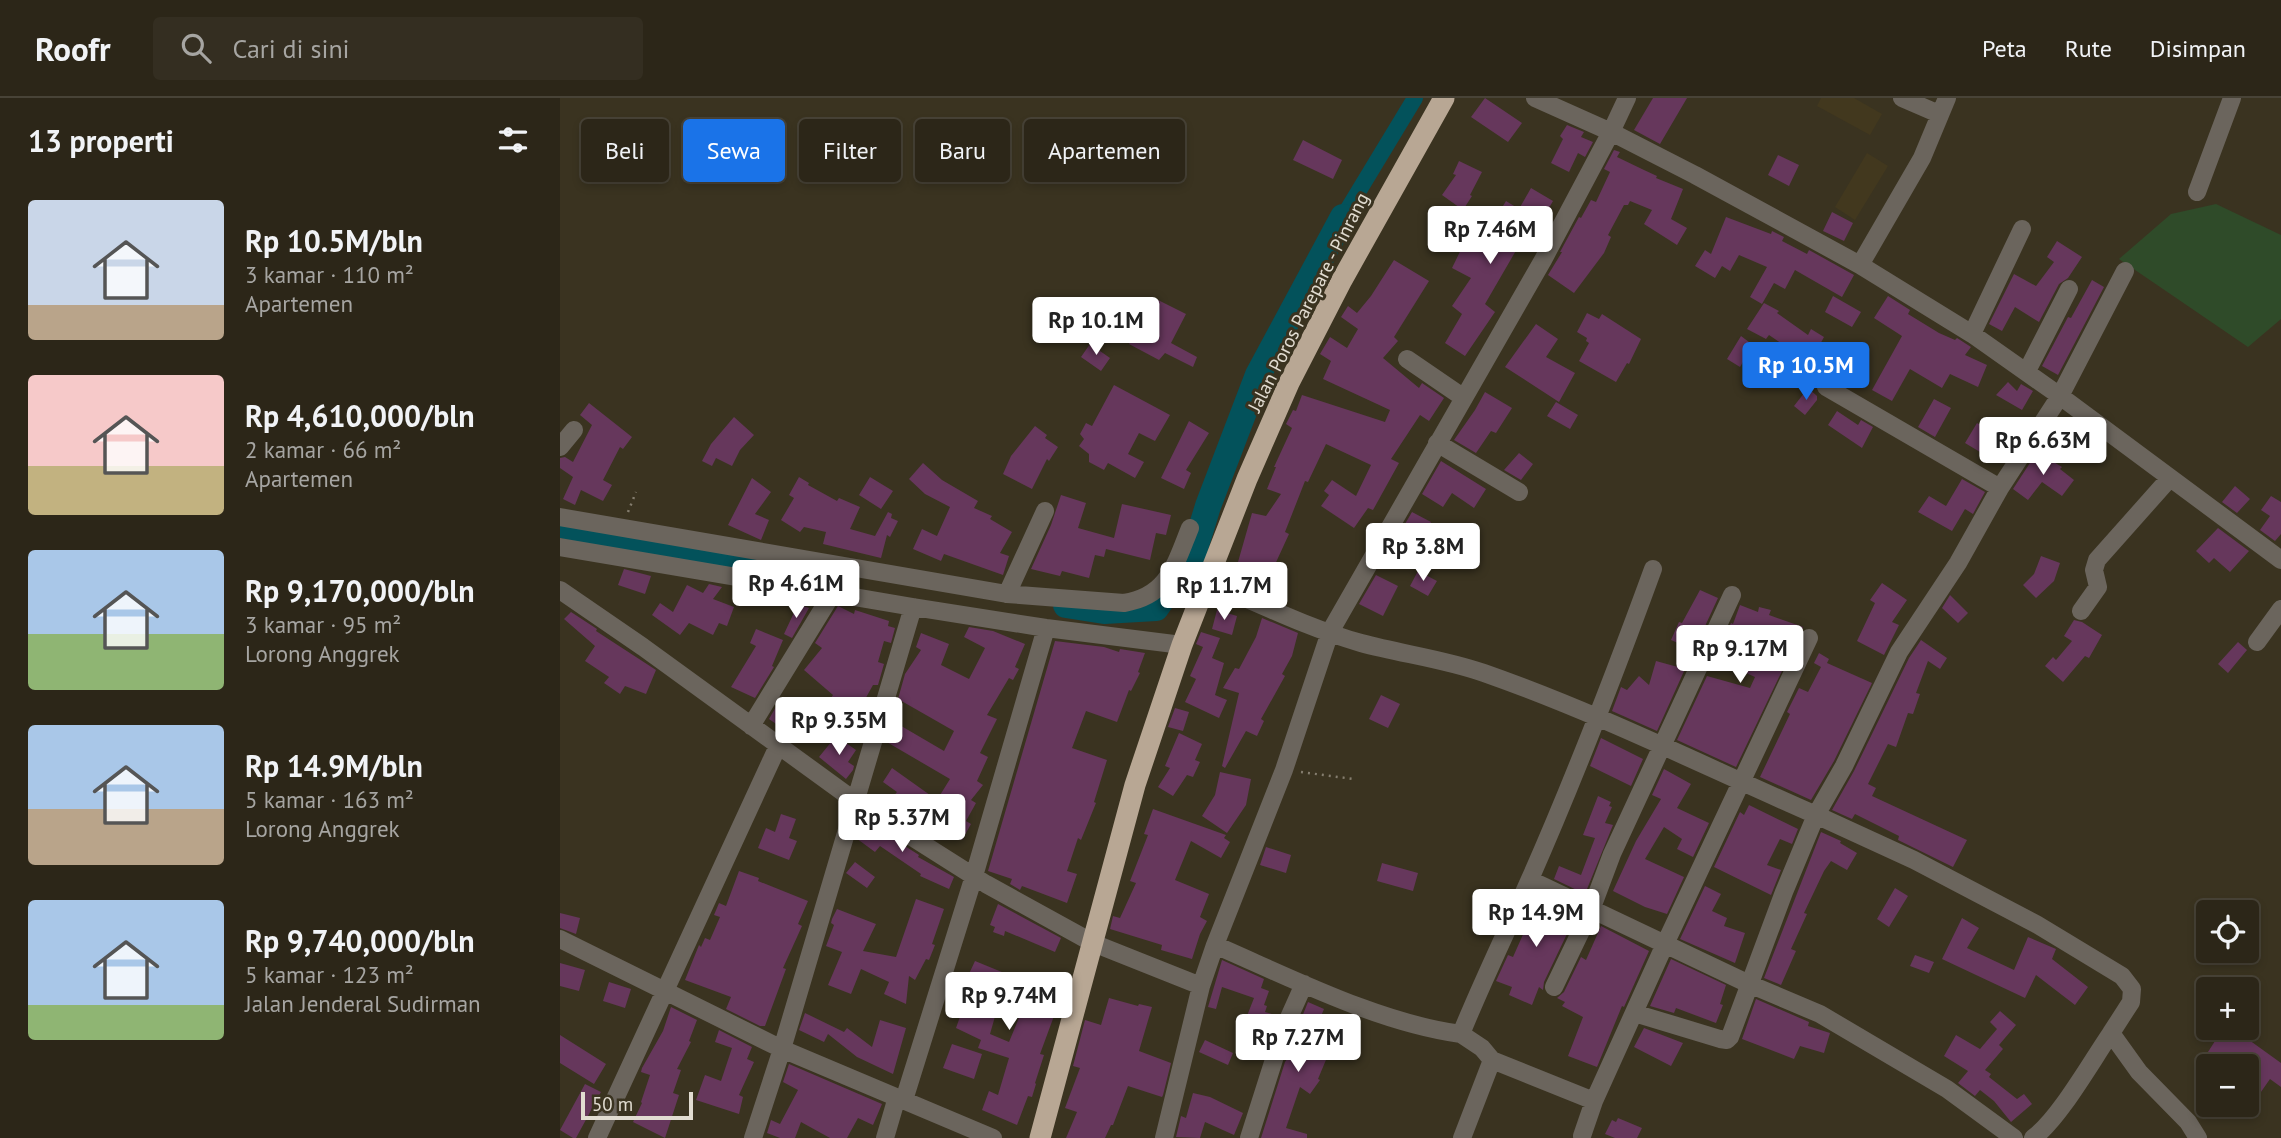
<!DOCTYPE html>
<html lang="id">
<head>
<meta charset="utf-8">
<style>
  :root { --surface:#2c2618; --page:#342e21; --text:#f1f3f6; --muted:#a6a5a2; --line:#484337; --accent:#1a73e8 }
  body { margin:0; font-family:"PT Sans",sans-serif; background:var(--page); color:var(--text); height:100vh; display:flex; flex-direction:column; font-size:26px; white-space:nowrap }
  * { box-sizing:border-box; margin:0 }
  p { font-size:23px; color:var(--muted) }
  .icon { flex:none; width:38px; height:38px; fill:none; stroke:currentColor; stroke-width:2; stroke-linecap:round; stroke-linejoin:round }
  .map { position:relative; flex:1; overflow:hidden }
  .panel { display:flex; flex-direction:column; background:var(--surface); width:560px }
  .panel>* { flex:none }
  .hud { position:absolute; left:21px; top:21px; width:665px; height:63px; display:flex; gap:14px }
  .fabs { position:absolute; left:1636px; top:802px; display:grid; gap:14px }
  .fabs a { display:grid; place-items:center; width:63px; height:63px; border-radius:7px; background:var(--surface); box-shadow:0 4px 10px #0003,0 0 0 2px var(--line); font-size:35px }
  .scale { position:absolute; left:21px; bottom:18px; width:112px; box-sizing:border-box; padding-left:7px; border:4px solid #e1dcd1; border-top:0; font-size:19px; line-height:24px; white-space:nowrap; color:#e1dcd1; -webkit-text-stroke:5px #3a3320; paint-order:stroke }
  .price { position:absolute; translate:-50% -60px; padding:0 16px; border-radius:7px; background:#fff; color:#222; font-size:23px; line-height:46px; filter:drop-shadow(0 2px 4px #0008) }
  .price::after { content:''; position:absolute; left:50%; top:42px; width:21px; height:16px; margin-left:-10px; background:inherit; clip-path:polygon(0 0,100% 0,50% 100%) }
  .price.current { background:var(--accent); color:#fff }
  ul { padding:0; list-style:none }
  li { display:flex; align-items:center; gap:21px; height:175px; padding:0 28px }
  li span { display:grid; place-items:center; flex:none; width:196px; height:140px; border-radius:7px; color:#555 }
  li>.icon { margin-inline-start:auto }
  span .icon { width:84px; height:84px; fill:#fffc; stroke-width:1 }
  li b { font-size:30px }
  h2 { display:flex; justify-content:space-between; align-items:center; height:84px; padding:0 28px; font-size:30px }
  .chip { padding:0 24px; border-radius:7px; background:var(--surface); box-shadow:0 4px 10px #0003,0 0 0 2px var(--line); font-size:24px; line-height:63px }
  .chip.current { background:var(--accent); color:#fff }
  header { display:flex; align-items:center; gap:42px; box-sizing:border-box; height:98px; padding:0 35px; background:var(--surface); border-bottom:2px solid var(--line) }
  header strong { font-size:33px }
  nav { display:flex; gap:38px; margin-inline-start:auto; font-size:24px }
  .search { width:490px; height:63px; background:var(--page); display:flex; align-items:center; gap:18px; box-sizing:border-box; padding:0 24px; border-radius:7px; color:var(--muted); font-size:26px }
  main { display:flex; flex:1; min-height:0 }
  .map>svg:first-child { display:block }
  .built { fill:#42381e }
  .green { fill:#2f4b29 }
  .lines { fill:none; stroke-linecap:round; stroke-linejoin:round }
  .canal { stroke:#03525b; stroke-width:16 }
  .river { stroke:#03525b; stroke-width:26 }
  .building { fill:#66375c; fill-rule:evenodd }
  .path { stroke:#847d6e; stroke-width:2.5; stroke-dasharray:2 5; stroke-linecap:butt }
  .minor { stroke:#6b655d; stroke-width:18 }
  .highway { stroke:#b8a794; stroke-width:21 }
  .labels { text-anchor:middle; stroke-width:6; stroke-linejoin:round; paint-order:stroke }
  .street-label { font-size:19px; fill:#e1dcd1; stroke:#3a3320 }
</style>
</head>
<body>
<header>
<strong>Roofr</strong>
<div class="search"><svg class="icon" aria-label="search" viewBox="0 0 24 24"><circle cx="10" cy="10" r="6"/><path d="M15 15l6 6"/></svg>Cari di sini</div>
<nav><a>Peta</a><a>Rute</a><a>Disimpan</a></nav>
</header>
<main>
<section class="panel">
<h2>13 properti<svg class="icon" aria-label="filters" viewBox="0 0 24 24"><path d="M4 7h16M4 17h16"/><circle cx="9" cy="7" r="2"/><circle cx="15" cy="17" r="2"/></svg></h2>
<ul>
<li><span style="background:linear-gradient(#c9d6e8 75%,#b9a48a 0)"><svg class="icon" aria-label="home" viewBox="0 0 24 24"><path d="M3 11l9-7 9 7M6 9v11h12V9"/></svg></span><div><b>Rp 10.5M/bln</b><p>3 kamar · 110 m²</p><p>Apartemen</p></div></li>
<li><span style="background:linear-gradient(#f6c9c9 65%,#c2b280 0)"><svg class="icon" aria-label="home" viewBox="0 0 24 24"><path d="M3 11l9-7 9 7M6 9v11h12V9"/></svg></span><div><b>Rp 4,610,000/bln</b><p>2 kamar · 66 m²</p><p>Apartemen</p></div></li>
<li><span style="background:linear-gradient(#a9c7e8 60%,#8fb573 0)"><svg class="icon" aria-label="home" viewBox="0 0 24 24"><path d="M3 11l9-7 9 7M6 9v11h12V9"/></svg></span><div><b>Rp 9,170,000/bln</b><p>3 kamar · 95 m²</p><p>Lorong Anggrek</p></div></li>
<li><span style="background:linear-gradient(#a9c7e8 60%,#b9a48a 0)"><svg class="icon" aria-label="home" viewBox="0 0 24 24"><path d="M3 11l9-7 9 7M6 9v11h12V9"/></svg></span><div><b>Rp 14.9M/bln</b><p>5 kamar · 163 m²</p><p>Lorong Anggrek</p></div></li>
<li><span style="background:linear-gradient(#a9c7e8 75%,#8fb573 0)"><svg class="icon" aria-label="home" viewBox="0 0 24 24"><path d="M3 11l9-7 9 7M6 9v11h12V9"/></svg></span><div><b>Rp 9,740,000/bln</b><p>5 kamar · 123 m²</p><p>Jalan Jenderal Sudirman</p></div></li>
</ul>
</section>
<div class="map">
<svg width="1721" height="1040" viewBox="0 0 1721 1040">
  <rect width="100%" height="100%" fill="#3a3320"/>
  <!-- built -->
  <path class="built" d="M1261,0H1294L1322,16L1310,37L1257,8Z
    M1307,55L1328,68L1295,122L1275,109Z"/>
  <!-- green -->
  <path class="green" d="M1656,106L1721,137V221L1688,249L1559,161L1611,116Z"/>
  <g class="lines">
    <!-- canal -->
    <path class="canal" d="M783,119L855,0"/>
    <!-- river -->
    <path class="river" d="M0,427L95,446L185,459
      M506,507L544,513L596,510L633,457L648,408L698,277L783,119"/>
  </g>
  <!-- building -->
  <path class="building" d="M925,0L962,25L948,44L911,19Z
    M1093,0H1127L1100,46L1074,32Z
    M1007,27L1024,34L1021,39L1033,44L1025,59L1018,55L1009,74L991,65L1003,41L1000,38Z
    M743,42L782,62L773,81L733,62Z
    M1054,52L1060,54L1057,59L1084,72L1097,78L1096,80L1123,91L1111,121L1127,130L1117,147L1084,126L1092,112L1070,103L1068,107H1064L1048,137L1051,139L1044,155L1014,195L988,177L1002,154H1000L1019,119L1021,120L1031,102L1036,104L1050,74L1044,71Z
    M1218,57L1239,67L1229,88L1208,77Z
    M899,63L922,74L910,97L912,98L903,112L882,97L896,77L893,76Z
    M971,90L993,103L985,117L981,114L966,138L965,137L925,206L935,214L905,258L885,245L902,216L892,208L911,180L892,170L912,129L926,136L946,103L959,111Z
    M1272,114L1293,125L1284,143L1263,133Z
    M1166,119L1211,136L1212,133L1224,139L1222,143L1247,156L1249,152L1294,177L1282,199L1235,172L1225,191L1214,185L1202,206L1190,199L1207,169L1179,157L1170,173L1162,168L1155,180L1135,168L1145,152L1151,156Z
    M1497,143L1522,159L1508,180L1499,186L1479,224L1455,209L1442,233L1429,226L1454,176L1476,188L1494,164L1487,159Z
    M834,162L869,183L834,239L838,243L823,260L859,290L862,285L884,300L869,323L860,317L831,361L839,365L813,412L808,410L794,430L761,408L769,397L764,393L772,382L796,398L811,367L766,346L748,384L745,383L725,434L729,436L712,473L698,466L695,472L678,464L692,415L706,418L721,396L707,391L716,369H714L732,330L726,326L733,312L736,313L742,297L825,324L830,312L763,281L771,263L760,256L770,239L787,250L798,231L781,219L788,208L797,215L811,198Z
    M1532,182L1544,189L1498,277L1482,268L1508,219L1511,220Z
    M1273,198L1301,214L1292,229L1265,214Z
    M1328,198L1350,212L1348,216L1379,235L1395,242L1397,240L1411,249L1405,257L1427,267L1418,289L1390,276L1382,290L1350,271L1332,303L1312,292L1342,238L1314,220Z
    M598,202L626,216L611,245L637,259L633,269L605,255L599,262L569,246L585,220L589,221Z
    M1204,205L1219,213L1217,215L1248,237L1251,231L1264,239L1250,265L1209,237L1206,241L1187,231Z
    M1027,215L1039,221L1042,216L1081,241L1069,266L1067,265L1056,284L1019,263L1029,245L1026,243L1027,240L1017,234Z
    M976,226L998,241L986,259L1015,275L999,304L945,269Z
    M1181,238L1193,247L1180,269L1167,261Z
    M530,246L550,260L541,273L521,259Z
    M1448,284L1457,293L1461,286L1473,293L1462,312L1436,297Z
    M554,287L610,317L595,343L579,335L568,356L584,364L575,380L548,365L544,372L529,364V356L519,348L524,341L520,336L526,325L532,328Z
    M1248,290L1257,298V302L1245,317L1234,308Z
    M925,294L952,310L936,335L931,333L916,355L894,342L915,312Z
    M1374,301L1391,310L1375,339L1358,329Z
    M996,304L1018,317L1010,331L987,318Z
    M29,305L72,339L63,351L60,349L43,382L52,387L43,403L21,392L15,407L3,401L13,379L0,370V360L5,359L13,364L32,327L20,317Z
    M1277,313L1298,327L1301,322L1313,329L1302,350L1268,327Z
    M174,319L194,337L180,352L172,368L156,360L152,368L142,363L151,346Z
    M1425,321L1433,326L1432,333L1438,337L1425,357L1405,345L1417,325L1422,328Z
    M629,323L649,335L626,372L631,375L624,391L601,380Z
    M475,328L487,337L485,340L498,349L489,363L487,361L472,391L443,376L451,358Z
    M1477,354L1502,369L1500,371L1514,382L1502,398L1482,384L1468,402L1453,391Z
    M959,355L973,366L961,382L944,372Z
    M881,363L926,391L914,410L892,395L883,409L862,396Z
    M363,365L382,382L418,403L414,410L432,418L430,421L452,434L440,455L449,458L443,477L384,456L381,463L353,451L362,431L377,438L390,409L365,396L349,381Z
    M239,379L249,385L248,387L277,403L279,400L300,409L290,431L315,438L328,414L332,416L331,420L338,423L330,439L327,437L321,460L263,446L266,434L244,429L240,434L221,422L234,400L229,397Z
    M310,379L333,393L321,411L299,397Z
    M192,380L211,394L195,416L209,422L201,442L168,427Z
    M1402,381L1425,394L1413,416L1405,411L1392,433L1358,414L1369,398L1386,408Z
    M1675,388L1690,401L1677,415L1662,404Z
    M501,397L526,405L518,430L554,440L562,406L611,417L606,437L596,435L590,462L546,451L544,459L535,457L529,480L502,473L500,478L471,471L491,427Z
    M1711,398L1721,404V436L1715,443L1700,432L1710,418L1701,412Z
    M852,414L871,424L861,446L867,451L856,467L831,450Z
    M1658,430L1689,453L1670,474L1654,460L1649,465L1636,453Z
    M1481,458L1500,465L1494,483L1476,500L1463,487L1474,476Z
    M64,471L91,478L85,496L58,487Z
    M858,473L877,483L868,498L850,488Z
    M816,477L838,488L823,518L799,506Z
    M1322,485L1347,502L1332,524L1339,527L1324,557L1297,543L1315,505L1310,502Z
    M149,486L162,489L153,501L174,509L167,528L159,525L153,537L129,525L120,537L92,517L100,505L113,514L127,487L143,495Z
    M1140,492L1158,500L1134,552L1111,542L1119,524L1122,525Z
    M1390,497L1408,515L1398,525L1382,510Z
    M238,506L249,510L232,540L224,536Z
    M1180,507L1198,514L1199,509L1211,512L1209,517L1243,529L1176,669L1117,642L1147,578L1190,590L1195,579L1157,562L1171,541L1165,538L1171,525L1173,526Z
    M278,508L294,516L295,512L329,523L328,528L335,530L331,545L324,543L318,564L324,566L318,587H313L303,605L305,606L301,612L309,616L305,629L266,607L273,597L244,572L262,550L255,545Z
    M657,512L677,518L672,537L652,531Z
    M11,514L37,531L36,533L96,572L86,596L65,588L60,596L44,585L49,579L25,563L35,548L4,521Z
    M702,520L738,535L732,558L722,576L725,578L701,621L704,623L697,638L686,633L665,670L662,668L679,595L663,590L675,570L679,571L696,539Z
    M1514,522L1522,524L1542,537L1529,560L1525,558L1503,584L1485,568L1493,559L1496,562L1512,543L1504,538Z
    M409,529L433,533L465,546L455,569L459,571L453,582L449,580L427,617L437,621L420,655L428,659L417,683L423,687L411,702L416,705L406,723L411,726L402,742L381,729L380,733L369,729L373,719L348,701L337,713L328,705L337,694L323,684L332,670L377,702L390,681L325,643L331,622L384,653L394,633L338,601L345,576L361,552L356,549L361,535L389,546L381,567L409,581L425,550L404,539Z
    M196,531L223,542L212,568L214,569L195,600L171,589L196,548L190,545Z
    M641,534L660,540L652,560L664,565L655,597L667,602L659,620L625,604L636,581L630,578L643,549L636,546Z
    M1361,542L1387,560L1380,571L1368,563L1356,595L1360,596L1353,616L1348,615L1336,649L1328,646L1308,686L1316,690L1312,698L1407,742L1393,769L1338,742L1339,738L1295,716L1292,721L1272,712L1294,673L1349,560Z
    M495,543L544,549L559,554L560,551L585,555L578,574L580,575L571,593L569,592L557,624L526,613L512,650L547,662L534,704L536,705L521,742L518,740L507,773L517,776L507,805L462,788L460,792L450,786L452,781L428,773Z
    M1678,544L1687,552L1668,575L1658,566Z
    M1259,555L1269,561L1267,565L1312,585L1274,663L1251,702L1200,679L1230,616L1227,614L1239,590L1248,594L1261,569L1254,565Z
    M1096,563L1125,571L1097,633L1052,613L1061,589L1067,592L1079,578L1089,587Z
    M821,597L840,606L828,630L809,621Z
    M221,600L246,617L232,637L209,621Z
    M615,610L629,614L623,633L608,629Z
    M619,635L642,646L635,662L640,664L633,679L627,677L613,698L598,689L610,670L605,668Z
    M276,638L296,652L288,664L294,668L293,672L286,681L259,659Z
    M1041,640L1083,661L1071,688L1030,668Z
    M1104,671L1131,686L1117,710L1149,725L1133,759L1117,751L1122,741L1104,729L1085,761L1124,779L1107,816L1085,809L1053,793L1076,743L1101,701L1092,697Z
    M660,674L691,681L686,707L667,735L642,718L655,697Z
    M1038,698L1051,704L1049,708L1052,709L1045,725L1053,727L1025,796L994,781L999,768L1021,777L1035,740L1023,737Z
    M1189,707L1238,731L1232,746L1220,741L1207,767L1221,772L1211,797L1154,769L1180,714L1184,717Z
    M593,711L666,737L664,740L670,744L661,760L631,743L615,782L649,796L640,819L647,823L640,836L632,861L601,852L602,847L550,831L553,818L560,820L576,785L570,783L588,737L584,736Z
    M221,716L236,721L229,740L237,743L229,762L198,750L206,730L215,734Z
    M304,722L359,757L358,759L394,779L389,791L360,778L361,776L320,748L315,754L296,740Z
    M1261,734L1281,743L1280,745L1297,755L1287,772L1271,763L1264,773L1244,815L1247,816L1231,851L1236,853L1221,887L1204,880Z
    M706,749L731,757L726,775L700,767Z
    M295,764L315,779L307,790L286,775Z
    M822,765L858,775L853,793L817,783Z
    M179,773L199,780L198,783L248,803L238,826L242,828L223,870L226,871L205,928H200L166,911L171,899L125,882L139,847L141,849L145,840L150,842L160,819L154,817L159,805L166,808Z
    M1145,788L1161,796L1152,813L1167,820L1164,828L1185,835L1175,865L1120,841Z
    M1335,790L1348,798L1329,829L1317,821Z
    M975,797L1016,817L984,884L983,892L979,889L972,907L949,897L952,889L936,883L948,857L953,859L965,832L960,830Z
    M356,801L384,811L372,846L375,847L369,862L366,861L355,882L349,878L346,906L324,896L329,884L301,871L291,896L268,887L282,854L266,848L274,827L271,825L272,821L277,811L316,826L303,853L336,859Z
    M438,806L501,840L495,854L445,833L444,838L433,834L435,829L430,827Z
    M0,815L20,820L16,836L0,830Z
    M1402,820L1419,830L1407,850L1454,872L1468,839L1496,851L1492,861L1528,889L1515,907L1476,877L1465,900L1382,861Z
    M1041,828L1089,853L1064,909L1062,908L1037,969L1008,958L1023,919L1002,908L1005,904L997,900L1004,894L1021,859L1026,862Z
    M1355,857L1374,864L1369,875L1350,868Z
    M1111,861L1166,887L1160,906L1163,907L1156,925L1116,910L1114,915L1090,908Z
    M662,862L704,881L701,890L709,893L704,907L707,908L705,914L715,917L710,933L685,923L694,900L662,889L656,911L648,909Z
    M415,863L454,879L450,889L477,897L483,879L503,885L497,903L501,904L496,919L494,918L480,956L484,957L475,985L476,986L472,999L468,998L457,1027L422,1012L429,993L438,997L449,960L418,950L421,942L396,930L402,913L398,911L412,880L408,878ZM438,908L461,915L449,944L430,936Z
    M0,865L25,872L19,893L0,888Z
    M49,884L71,891L65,910L43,903Z
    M549,900L578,908L579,906L592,909L579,953L611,965L603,997L602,999L568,988L553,1027H551L545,1040H506L517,1014L505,1010L520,970L513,968L525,922L541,927Z
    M1196,901L1249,924L1248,928L1270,935L1264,955L1240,948L1234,961L1182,941Z
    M748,904L764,911L753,937L773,945L758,981L760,982L750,996L740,989L726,1030L747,1036V1040H701L725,964L738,946L732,944Z
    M111,909L137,922L129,943L131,944L117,971L121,972L113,995L119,997L105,1040L73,1024L82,1005L81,1004L90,977L81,974L82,970L103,933Z
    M1440,913L1456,927L1439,947L1443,951L1425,972L1431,976L1429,979L1457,1001L1464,996L1472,1006L1451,1024L1434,1003L1420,992L1415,998L1398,985L1408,973L1384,958L1396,937L1420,951L1437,931L1430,924Z
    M245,915L284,934L287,930L312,949L320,922L346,930L333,976L297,959L268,936L264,944L239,932Z
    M1664,929H1671L1721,965V989L1710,981L1687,1014V968H1639Z
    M1084,930L1123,945L1111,968L1074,949Z
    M159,932L192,949L187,961L194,964L179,997L183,999L179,1016L136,1002L145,977L161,983L172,950L155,944Z
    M0,937L46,966L34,986L0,965Z
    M645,942L673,955L668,967L639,954Z
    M392,946L422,956L414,981L383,970Z
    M229,966L322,1006L313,1027L298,1020L287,1040H270L241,1024L235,1040H220L207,1035L211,1022L220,1026L238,992L223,984Z
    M25,986L41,994L16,1040H13L0,1032Z
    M633,995L650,999L683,1015L674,1037L645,1024L640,1040L616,1039L621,1018L626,1020Z
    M1058,1020L1082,1030L1077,1040H1055L1045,1036L1052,1022L1056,1024Z"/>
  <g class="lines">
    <!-- path -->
    <path class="path" d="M68,414L76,394
      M741,674L793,681"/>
    <!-- minor -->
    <path class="minor" d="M975,0L1051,34L1135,77L1300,167L1412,236L1500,298L1721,462
      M1067,0L1051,34L983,162L770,534L724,672L655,847C731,880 819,925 901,936C922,884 947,833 970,781C1015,679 1055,575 1093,471
      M1342,0L1379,16
      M1637,94L1672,0
      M1300,167L1362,60L1387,0
      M1412,236L1462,131
      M847,261L904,300
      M1467,273L1509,191
      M1266,289L1440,390
      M877,345L959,394
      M0,349L14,332
      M0,419L447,496L564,505C608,498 615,467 630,430
      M0,449L353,509L486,530L622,547
      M648,484C698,505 748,530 801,545C842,556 884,561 924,575C1038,615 1146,669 1256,717L1284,668L1339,554L1398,465L1440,390L1500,298L1565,173
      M0,492L83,549L295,703L426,786L533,845L641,888
      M447,496L485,413
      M1521,513L1538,489L1534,472L1537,462L1609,381
      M1697,544L1721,511
      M191,628L272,496
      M970,782L1189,886L1260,916L1387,991L1454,1040
      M0,841L222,951L433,1040
      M994,889L1031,812L1052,756L1172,497
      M1074,915L1160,941L1167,942L1170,939L1224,794L1256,717L1354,762L1476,826L1562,878L1572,891L1571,904L1551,935L1579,974L1628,1024L1638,1040
      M901,936L922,950L932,962
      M344,1002L414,778L486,530
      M1022,1038L1034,1003L1105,846L1249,540
      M37,1040L218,648
      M193,1040L222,951L353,509
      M325,1040L337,999
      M604,1040L641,888L655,847
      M689,1040L723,933L744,886
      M902,1040L932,962L1034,1003
      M1473,1040C1499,1021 1531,964 1551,935"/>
    <!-- highway -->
    <path class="highway" d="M480,1040L575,687L622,547L687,381L729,285L782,182L884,0"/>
  </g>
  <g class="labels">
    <!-- street labels -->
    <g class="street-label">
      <text transform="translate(748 204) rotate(-63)" y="7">Jalan Poros Parepare - Pinrang</text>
    </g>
  </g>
</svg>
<div class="fabs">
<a><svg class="icon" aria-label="locate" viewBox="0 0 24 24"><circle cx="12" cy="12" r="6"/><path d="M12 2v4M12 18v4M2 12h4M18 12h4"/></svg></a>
<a>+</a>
<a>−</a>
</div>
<div class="scale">50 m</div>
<b class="price" style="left:930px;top:168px">Rp 7.46M</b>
<b class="price" style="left:536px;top:259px">Rp 10.1M</b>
<b class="price current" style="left:1246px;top:304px">Rp 10.5M</b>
<b class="price" style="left:1483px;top:379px">Rp 6.63M</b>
<b class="price" style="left:863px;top:485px">Rp 3.8M</b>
<b class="price" style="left:236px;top:522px">Rp 4.61M</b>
<b class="price" style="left:664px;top:524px">Rp 11.7M</b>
<b class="price" style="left:1180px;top:587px">Rp 9.17M</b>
<b class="price" style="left:279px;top:659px">Rp 9.35M</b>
<b class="price" style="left:342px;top:756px">Rp 5.37M</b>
<b class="price" style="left:976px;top:851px">Rp 14.9M</b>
<b class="price" style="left:449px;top:934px">Rp 9.74M</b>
<b class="price" style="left:738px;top:976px">Rp 7.27M</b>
<div class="hud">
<a class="chip">Beli</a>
<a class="chip current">Sewa</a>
<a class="chip">Filter</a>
<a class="chip">Baru</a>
<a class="chip">Apartemen</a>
</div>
</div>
</main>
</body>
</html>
